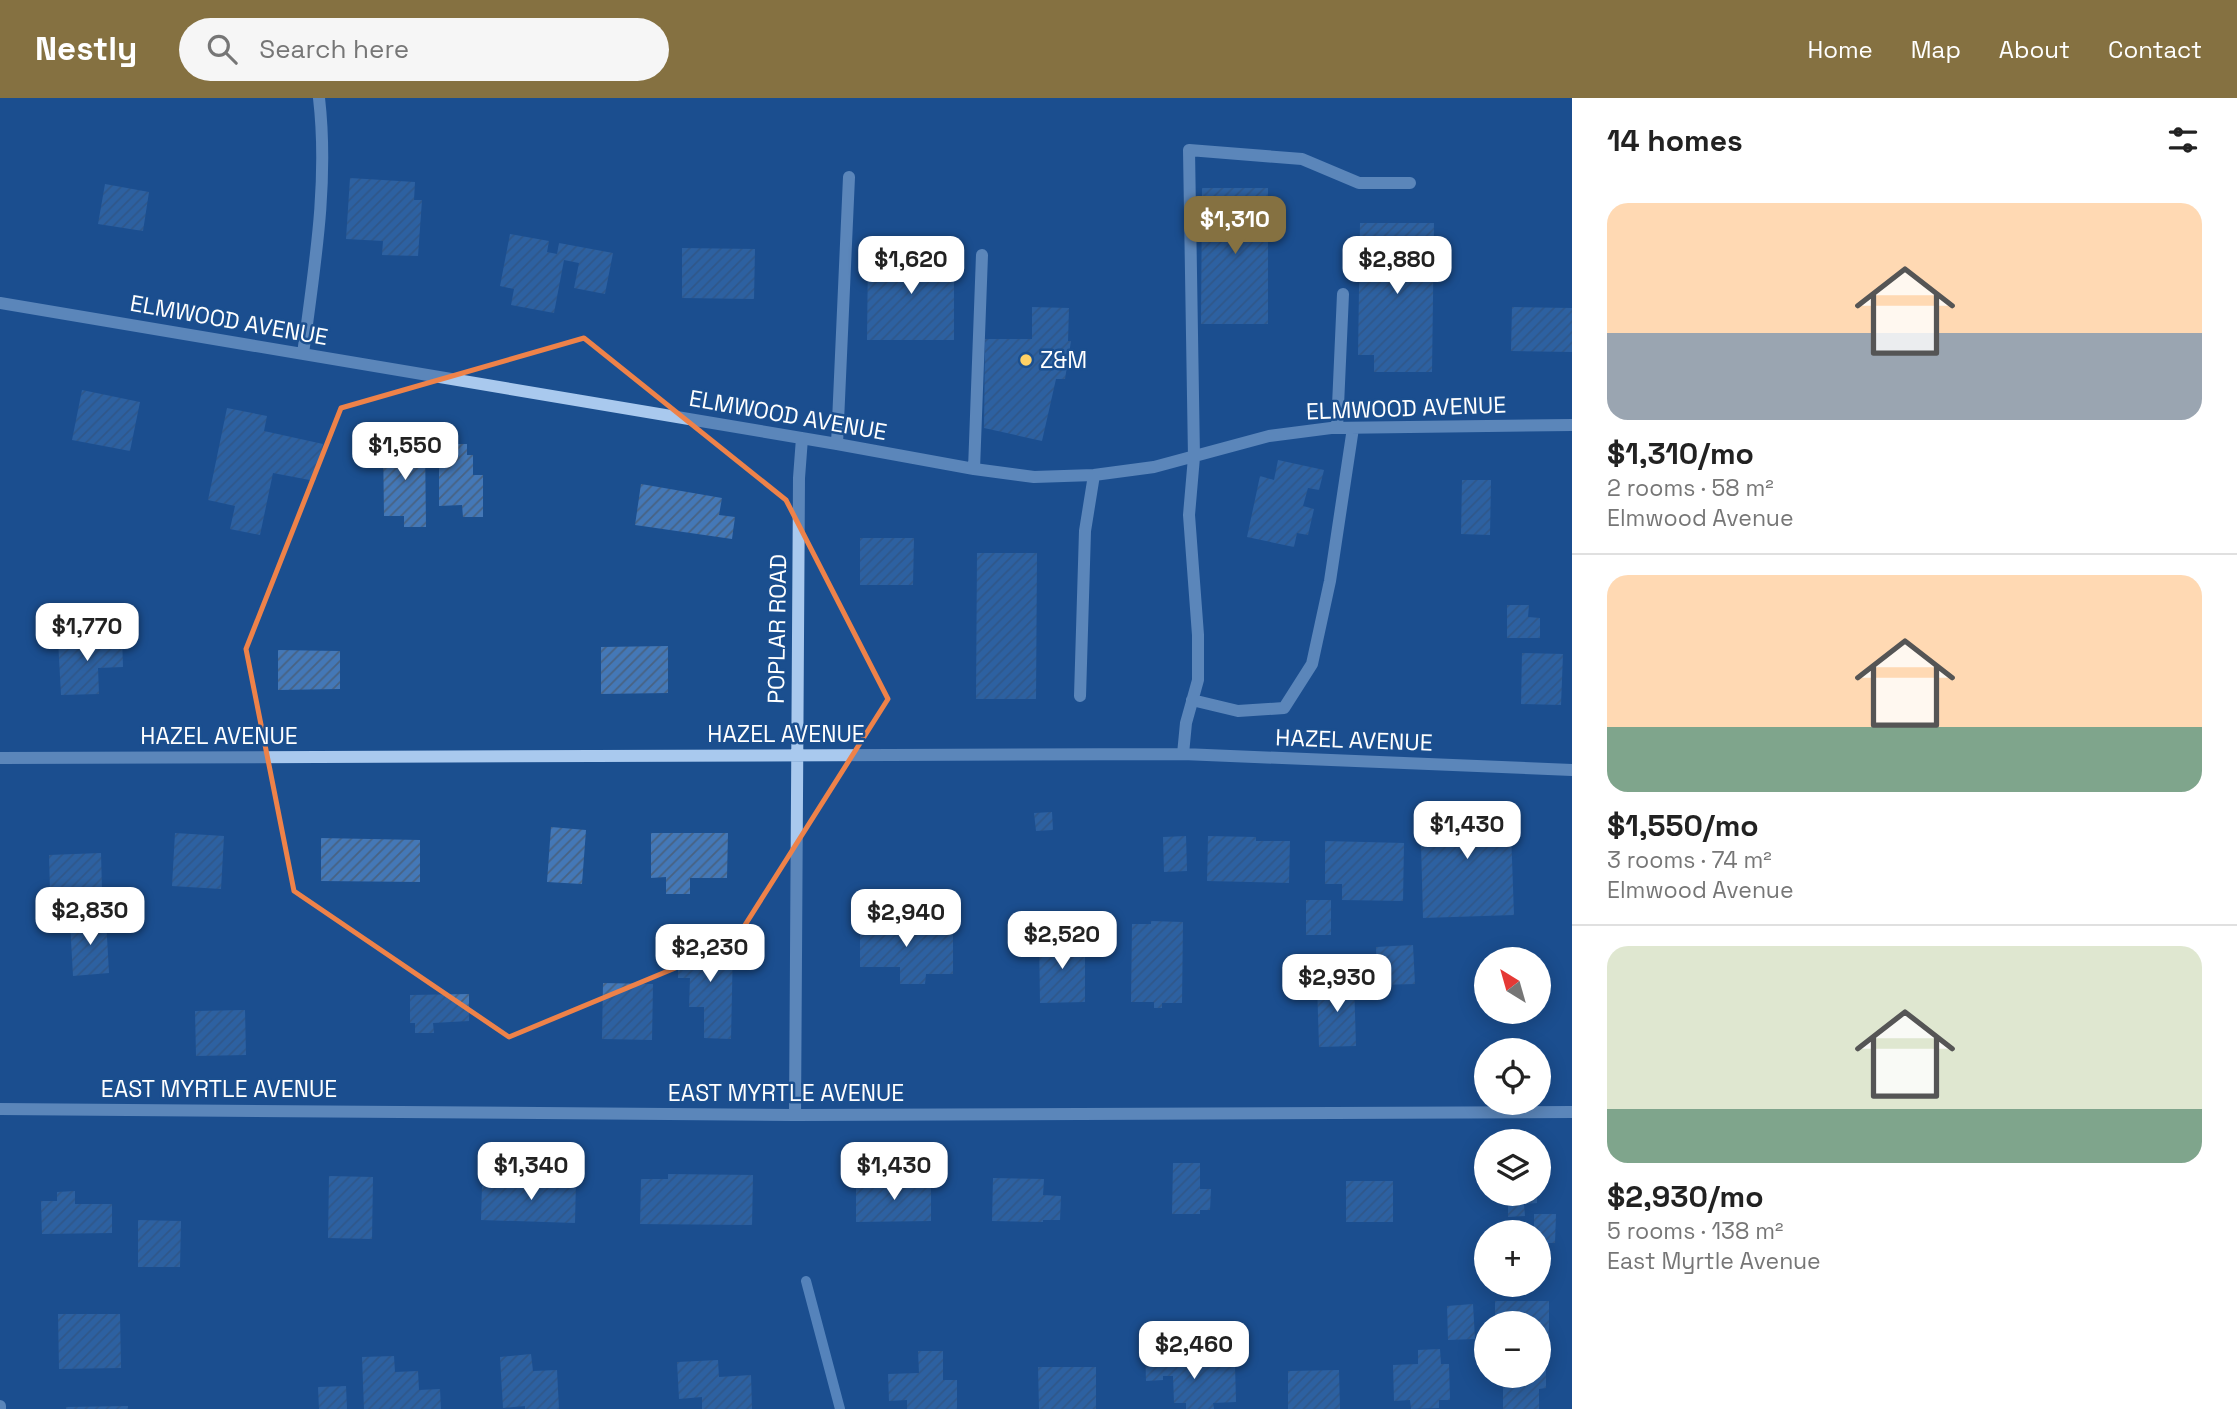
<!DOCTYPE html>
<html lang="en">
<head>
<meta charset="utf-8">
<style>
  :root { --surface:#fff; --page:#f6f6f6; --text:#222; --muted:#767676; --line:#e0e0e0; --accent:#857141 }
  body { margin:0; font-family:"Space Grotesk",sans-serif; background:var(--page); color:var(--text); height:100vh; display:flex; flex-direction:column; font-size:26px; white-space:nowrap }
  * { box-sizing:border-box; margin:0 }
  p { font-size:23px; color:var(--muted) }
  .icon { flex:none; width:38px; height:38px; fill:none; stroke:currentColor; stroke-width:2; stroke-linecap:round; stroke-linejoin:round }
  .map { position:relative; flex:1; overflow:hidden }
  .panel { display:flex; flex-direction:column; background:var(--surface); width:665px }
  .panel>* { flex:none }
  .needle { width:46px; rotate:323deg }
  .fabs { position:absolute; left:1474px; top:849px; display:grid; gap:14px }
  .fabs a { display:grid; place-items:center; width:77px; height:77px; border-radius:50%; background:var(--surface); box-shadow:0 4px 18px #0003; font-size:35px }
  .price { position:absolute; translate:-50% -60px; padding:0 16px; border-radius:14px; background:#fff; color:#222; font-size:23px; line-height:46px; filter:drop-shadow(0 2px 4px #0008) }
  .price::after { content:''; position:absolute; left:50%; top:42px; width:21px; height:16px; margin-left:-10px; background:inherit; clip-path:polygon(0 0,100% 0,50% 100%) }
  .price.active { background:var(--accent); color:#fff }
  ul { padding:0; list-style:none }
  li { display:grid; align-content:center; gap:14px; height:371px; padding:0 35px }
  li+li { border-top:2px solid var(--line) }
  li span { display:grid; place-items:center; height:217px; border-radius:21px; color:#555 }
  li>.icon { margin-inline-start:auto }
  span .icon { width:126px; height:126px; fill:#fffc; stroke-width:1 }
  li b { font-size:30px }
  h2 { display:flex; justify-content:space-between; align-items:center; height:84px; padding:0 35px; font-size:30px }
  header { display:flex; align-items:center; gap:42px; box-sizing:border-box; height:98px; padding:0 35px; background:var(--accent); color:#fff }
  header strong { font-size:33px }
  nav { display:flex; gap:38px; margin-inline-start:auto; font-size:24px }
  .search { width:490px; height:63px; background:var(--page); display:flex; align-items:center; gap:18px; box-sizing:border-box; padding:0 24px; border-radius:38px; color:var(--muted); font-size:26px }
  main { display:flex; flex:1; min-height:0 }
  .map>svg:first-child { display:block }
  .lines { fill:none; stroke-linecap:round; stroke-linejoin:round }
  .stream { stroke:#9cc4f0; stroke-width:10 }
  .building { fill:url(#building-hatch) }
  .minor { stroke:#a9c9ee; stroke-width:12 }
  .marked { fill:none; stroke:#ee8249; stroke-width:5; stroke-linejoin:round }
  .poi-dot { fill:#ffd166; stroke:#1b4f8f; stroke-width:2.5 }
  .labels { text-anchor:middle; stroke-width:5; stroke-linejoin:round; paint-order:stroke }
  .street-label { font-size:23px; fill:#fff; stroke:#1b4f8f }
  .poi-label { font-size:23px; fill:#fff; stroke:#1b4f8f; text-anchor:start }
</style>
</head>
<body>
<header>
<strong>Nestly</strong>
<div class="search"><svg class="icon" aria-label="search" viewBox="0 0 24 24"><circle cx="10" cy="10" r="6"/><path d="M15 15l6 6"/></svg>Search here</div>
<nav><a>Home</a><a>Map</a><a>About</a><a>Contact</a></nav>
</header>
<main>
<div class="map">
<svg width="1572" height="1311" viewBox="0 0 1572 1311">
  <defs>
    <pattern id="building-hatch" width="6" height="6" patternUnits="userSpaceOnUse" patternTransform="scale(1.75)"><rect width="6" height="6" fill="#4478b7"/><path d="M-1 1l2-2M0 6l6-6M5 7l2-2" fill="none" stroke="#486282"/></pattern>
  </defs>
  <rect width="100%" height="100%" fill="#1b4f8f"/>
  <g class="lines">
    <!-- stream -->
    <path class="stream" d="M806,1183L840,1311"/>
  </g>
  <!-- building -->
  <path class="building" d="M350,80L415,84L414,102H422L418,158L382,157L383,143L346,141Z
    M105,86L149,94L143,133L98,126Z
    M1202,90H1268V226H1201Z
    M1360,125H1434L1432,274H1374V257H1358Z
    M510,136L549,143L547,154L557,156L559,145L613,155L605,196L574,190L579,165L564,162L554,215L511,207L514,191L500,188Z
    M682,150L755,151L754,201L682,200Z
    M868,154H954V242H867Z
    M1032,209L1069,210L1068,243H1071L1065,281H1056L1042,343L984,330L985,241H1032Z
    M1512,209L1572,210V254L1511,253Z
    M82,292L140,304L130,353L72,342Z
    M227,310L267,318L264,333L323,346L315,383L273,375L260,437L230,431L235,408L208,402Z
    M383,343H425L426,429H404V418H384Z
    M439,346H467V357H473V377H483V419H463L462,407L439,408Z
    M1278,362L1324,372L1319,392L1308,390L1303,408L1314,411L1308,437L1297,435L1294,449L1247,439L1260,378L1274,382Z
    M1462,382H1491L1490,437L1461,436Z
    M641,386L722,400L719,417L735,419L732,441L635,427Z
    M860,440H914L913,487H860Z
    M977,455H1037L1036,601H976Z
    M1507,507H1529L1528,519L1540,520V540H1507Z
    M122,539L123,569L98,570L99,596L61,597L58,542Z
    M668,548V595L601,596V549Z
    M278,552L340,553V591L278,592Z
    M1522,555L1563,556L1561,607L1521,606Z
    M1510,706L1514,817L1423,820L1420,709Z
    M1052,714L1053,732L1036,733L1034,715Z
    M551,729L586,732L582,786L547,784Z
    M175,735L224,738L221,791L172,788Z
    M651,735H728L727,780H690V796H666V779L651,780Z
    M1186,738L1187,773L1164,774L1163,739Z
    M1208,738L1256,739V743H1290L1289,785L1207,783Z
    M321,740L420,742V784L321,783Z
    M1325,743L1404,745L1403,803L1342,802V786H1325Z
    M101,755L102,793L50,794L49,757Z
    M1306,802H1331V837H1306Z
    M106,821L109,875L73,878L70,824Z
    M926,822V835L953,834V876H926L925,886H900V869H860V823Z
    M1151,823L1183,824L1182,905H1162V910H1154V904H1131L1132,826H1151Z
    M1039,842H1085V904L1040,905Z
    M678,845L733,846L731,941L704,940V909H689L690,880H678Z
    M1413,847L1415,886L1377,887L1376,849Z
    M1354,883L1356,948L1319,949L1317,885Z
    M603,885L653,886L652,942L602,941Z
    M469,896V923L433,925L434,935H415V925H410V897Z
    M245,912L246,957L196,958L195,913Z
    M1173,1065H1200V1091H1211L1210,1112H1200V1116H1172Z
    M668,1076L753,1077L752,1127L640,1126L641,1081H668Z
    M329,1078L373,1079L372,1141L328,1140Z
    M529,1080L576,1081L575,1125L481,1122L482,1088L528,1089Z
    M993,1080L1044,1081L1043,1097L1061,1098L1060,1122H1043V1124L992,1123Z
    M931,1083V1123L856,1124V1084Z
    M1346,1083H1393V1124H1346Z
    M75,1093V1106H112V1135L42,1136L41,1103H57V1094Z
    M1508,1096H1537V1105L1524,1106L1525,1118L1508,1119Z
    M1534,1116H1556L1555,1145H1538V1134H1534Z
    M138,1122L181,1123L180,1169H138Z
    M1495,1203H1549V1238H1546V1290L1539,1291V1311H1503V1278H1538V1225H1495Z
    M1473,1206L1475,1241L1448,1242L1447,1208Z
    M58,1216H120L121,1270L59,1271Z
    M1161,1248L1162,1269L1235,1267L1236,1304L1213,1305L1214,1311H1186V1305H1174L1173,1278H1163V1282L1146,1283L1145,1249Z
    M1440,1251L1441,1266H1449L1450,1302H1439V1310L1411,1311L1410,1302L1394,1303L1393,1267L1418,1266V1252Z
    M918,1253H943V1282H957V1311H907V1302L889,1303L888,1276L919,1275Z
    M531,1256L533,1273L557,1272L559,1311H525V1308L503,1310L500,1259Z
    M394,1258L395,1274L418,1273L419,1292L440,1291L441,1311H364L362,1259Z
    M718,1262L719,1279L751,1277L752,1311H702V1299L679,1301L677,1264Z
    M1038,1269H1096V1311H1039Z
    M1339,1272L1340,1311H1288V1273Z
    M346,1288L347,1311H319L318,1289Z
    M128,1308V1311H66V1309Z"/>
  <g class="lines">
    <!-- minor -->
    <path class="minor" d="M0,205L837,346L974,371L1034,379L1094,377L1154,369L1269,338L1331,330L1572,327
      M303,256C314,171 329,86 319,0
      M1337,330L1343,196
      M837,346L849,79
      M974,371L982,157
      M1080,598L1085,433L1094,377
      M1192,602L1238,613L1284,610L1312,566L1330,483L1353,330
      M1183,656L1186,625L1198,582V537L1189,417L1194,359L1189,52L1302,61L1359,85H1410
      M0,660L1183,656L1572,672
      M0,1011L795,1017L1572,1014
      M795,1017L799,380L802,340
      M0,1308V1311"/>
  </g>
  <!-- marked area -->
  <path d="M0 0H1572V1311H0ZM584,240L786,402L888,601L733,846L509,939L294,793L246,551L341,310Z" fill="#1b4f8f" fill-opacity=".55" fill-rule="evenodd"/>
  <path class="marked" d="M584,240L786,402L888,601L733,846L509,939L294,793L246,551L341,310Z"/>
  <!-- markers -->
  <circle class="poi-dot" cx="1026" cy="262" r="7"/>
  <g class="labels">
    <!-- street labels -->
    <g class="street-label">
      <text transform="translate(229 222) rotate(10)" y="8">ELMWOOD AVENUE</text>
      <text transform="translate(1406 310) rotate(-2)" y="8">ELMWOOD AVENUE</text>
      <text transform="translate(788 317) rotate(10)" y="8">ELMWOOD AVENUE</text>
      <text transform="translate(777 531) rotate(-89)" y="8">POPLAR ROAD</text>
      <text x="786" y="644">HAZEL AVENUE</text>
      <text x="219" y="646">HAZEL AVENUE</text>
      <text transform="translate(1354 642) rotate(2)" y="8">HAZEL AVENUE</text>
      <text x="219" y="999">EAST MYRTLE AVENUE</text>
      <text x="786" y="1003">EAST MYRTLE AVENUE</text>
    </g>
    <!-- poi labels -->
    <g class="poi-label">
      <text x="1040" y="270">Z&amp;M</text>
    </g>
  </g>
</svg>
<div class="fabs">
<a><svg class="needle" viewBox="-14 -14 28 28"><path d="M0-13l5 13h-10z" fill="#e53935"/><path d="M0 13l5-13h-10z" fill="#767676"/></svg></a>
<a><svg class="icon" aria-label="locate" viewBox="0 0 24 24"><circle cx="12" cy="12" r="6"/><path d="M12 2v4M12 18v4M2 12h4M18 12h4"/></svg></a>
<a><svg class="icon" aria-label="layers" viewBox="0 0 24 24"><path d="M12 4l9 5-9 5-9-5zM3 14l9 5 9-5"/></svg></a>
<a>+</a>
<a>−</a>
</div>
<b class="price active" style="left:1235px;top:158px">$1,310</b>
<b class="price" style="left:911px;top:198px">$1,620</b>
<b class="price" style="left:1397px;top:198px">$2,880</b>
<b class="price" style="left:405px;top:384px">$1,550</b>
<b class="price" style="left:87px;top:565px">$1,770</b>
<b class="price" style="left:1467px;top:763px">$1,430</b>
<b class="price" style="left:90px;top:849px">$2,830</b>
<b class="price" style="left:906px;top:851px">$2,940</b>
<b class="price" style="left:1062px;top:873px">$2,520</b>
<b class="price" style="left:710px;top:886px">$2,230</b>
<b class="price" style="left:1337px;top:916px">$2,930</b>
<b class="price" style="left:531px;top:1104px">$1,340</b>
<b class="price" style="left:894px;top:1104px">$1,430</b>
<b class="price" style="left:1194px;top:1283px">$2,460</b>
</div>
<section class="panel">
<h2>14 homes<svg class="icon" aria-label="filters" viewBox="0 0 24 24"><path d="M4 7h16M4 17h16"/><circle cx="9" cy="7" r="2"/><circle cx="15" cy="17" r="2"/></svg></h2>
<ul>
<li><span style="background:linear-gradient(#ffd9b3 60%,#9aa5b1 0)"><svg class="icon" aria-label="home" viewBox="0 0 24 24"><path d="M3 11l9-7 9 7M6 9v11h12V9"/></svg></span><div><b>$1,310/mo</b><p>2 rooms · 58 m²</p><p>Elmwood Avenue</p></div></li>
<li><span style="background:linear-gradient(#ffd9b3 70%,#7fa58c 0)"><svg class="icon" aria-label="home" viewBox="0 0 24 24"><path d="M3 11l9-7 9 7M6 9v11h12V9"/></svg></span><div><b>$1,550/mo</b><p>3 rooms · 74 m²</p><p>Elmwood Avenue</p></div></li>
<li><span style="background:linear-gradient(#dfe7d0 75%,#7fa58c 0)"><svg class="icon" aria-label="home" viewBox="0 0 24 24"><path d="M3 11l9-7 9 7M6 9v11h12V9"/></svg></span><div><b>$2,930/mo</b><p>5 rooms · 138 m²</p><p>East Myrtle Avenue</p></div></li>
</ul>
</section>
</main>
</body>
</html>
